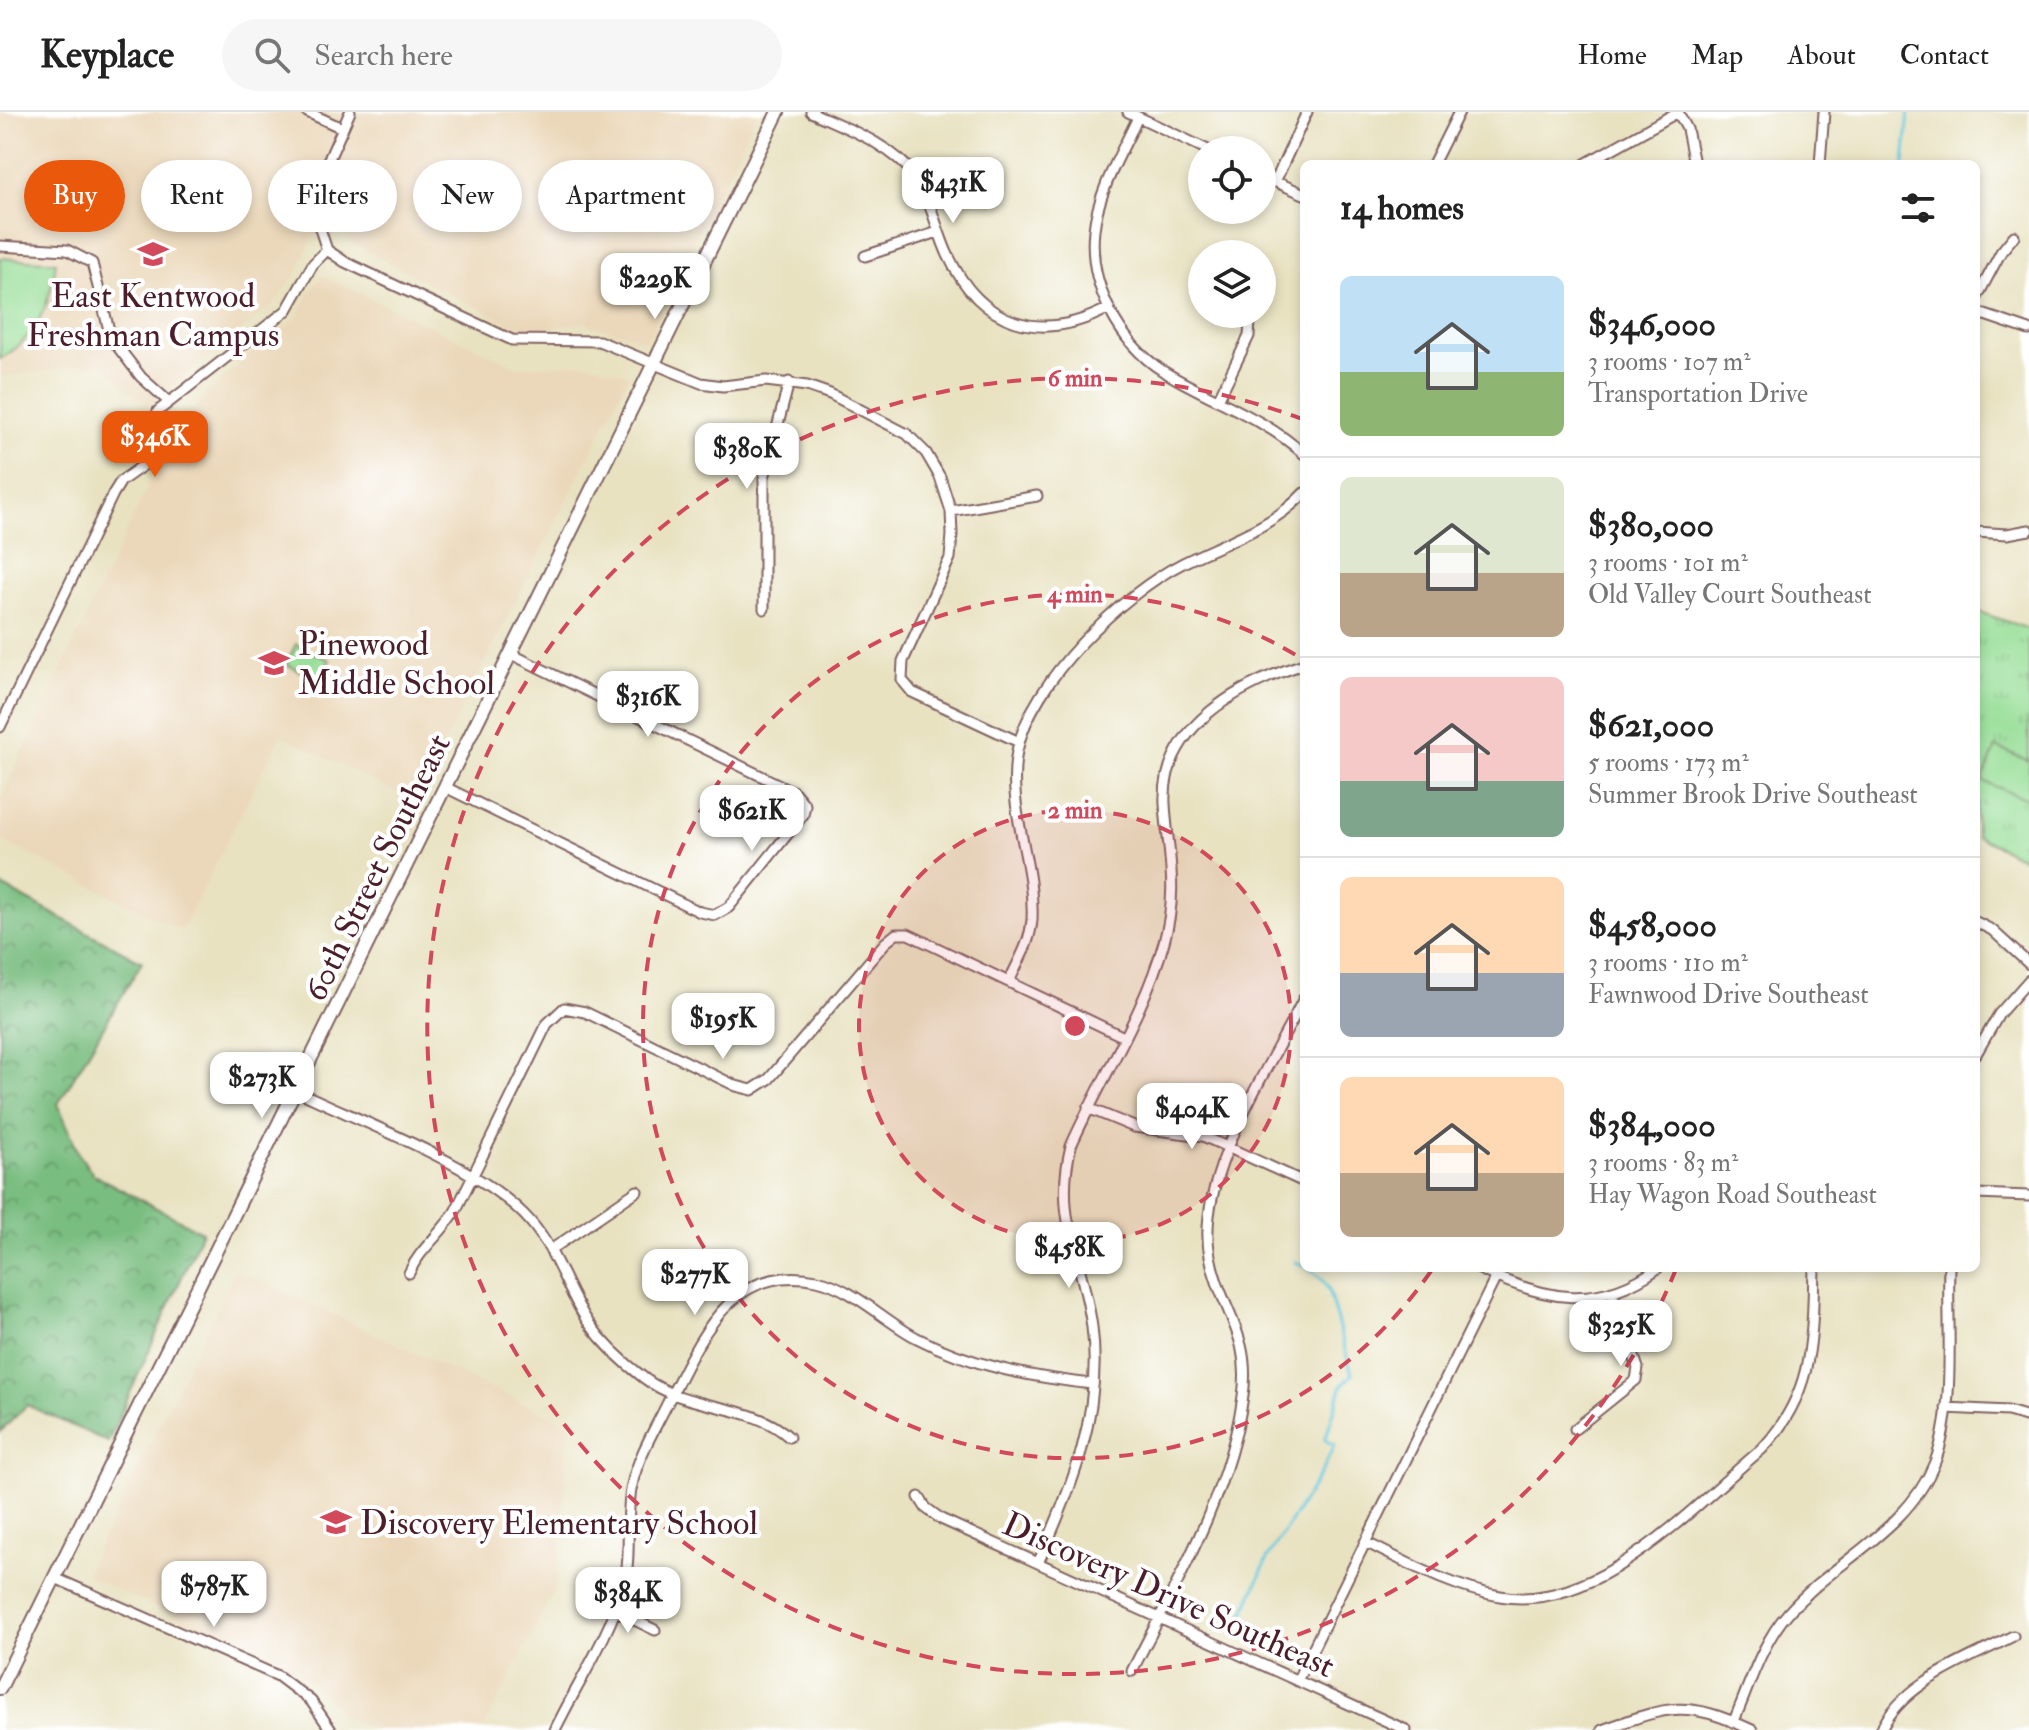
<!DOCTYPE html>
<html lang="en">
<head>
<meta charset="utf-8">
<style>
  :root { --surface:#fff; --page:#f6f6f6; --text:#222; --muted:#767676; --line:#e0e0e0; --accent:#ea580c }
  body { margin:0; font-family:"IM FELL Double Pica",serif; background:var(--page); color:var(--text); height:100vh; display:flex; flex-direction:column; font-size:30px; white-space:nowrap }
  * { box-sizing:border-box; margin:0 }
  p { font-size:26px; color:var(--muted) }
  .icon { flex:none; width:44px; height:44px; fill:none; stroke:currentColor; stroke-width:2; stroke-linecap:round; stroke-linejoin:round }
  .map { position:relative; flex:1; overflow:hidden }
  .drawer { position:absolute; left:1300px; top:48px; width:680px; height:1112px; display:flex; flex-direction:column; background:var(--surface); border-radius:12px; box-shadow:0 4px 12px #0003 }
  .drawer>* { flex:none }
  .hud { position:absolute; left:24px; top:48px; width:760px; height:72px; display:flex; gap:16px }
  .fabs { position:absolute; left:1188px; top:24px; display:grid; gap:16px }
  .fabs a { display:grid; place-items:center; width:88px; height:88px; border-radius:50%; background:var(--surface); box-shadow:0 4px 12px #0003; font-size:40px }
  .price { position:absolute; translate:-50% -68px; padding:0 18px; border-radius:16px; background:#fff; color:#222; font-size:26px; line-height:52px; filter:drop-shadow(0 2px 4px #0008) }
  .price::after { content:''; position:absolute; left:50%; top:48px; width:24px; height:18px; margin-left:-12px; background:inherit; clip-path:polygon(0 0,100% 0,50% 100%) }
  .price.current { background:var(--accent); color:#fff }
  ul { padding:0; list-style:none }
  li { display:flex; align-items:center; gap:24px; height:200px; padding:0 40px }
  li+li { border-top:2px solid var(--line) }
  li span { display:grid; place-items:center; flex:none; width:224px; height:160px; border-radius:12px; color:#555 }
  li>.icon { margin-inline-start:auto }
  span .icon { width:96px; height:96px; fill:#fffc; stroke-width:1 }
  li b { font-size:34px }
  h2 { display:flex; justify-content:space-between; align-items:center; height:96px; padding:0 40px; font-size:34px }
  .tag { padding:0 28px; border-radius:36px; background:var(--surface); box-shadow:0 4px 12px #0003; font-size:28px; line-height:72px }
  .tag.current { background:var(--accent); color:#fff }
  header { display:flex; align-items:center; gap:48px; box-sizing:border-box; height:112px; padding:0 40px; background:var(--surface); border-bottom:2px solid var(--line) }
  header strong { font-size:38px }
  nav { display:flex; gap:44px; margin-inline-start:auto; font-size:28px }
  .search { width:560px; height:72px; background:var(--page); display:flex; align-items:center; gap:20px; box-sizing:border-box; padding:0 28px; border-radius:44px; color:var(--muted); font-size:30px }
  .map>svg:first-child { display:block }
  .built { fill:#ebd8ba }
  .forest { fill:url(#forest-crowns); stroke:#626e56; stroke-width:2 }
  .park { fill:url(#park-tufts); stroke:#707e61; stroke-width:2 }
  .pitch { fill:#97de97; stroke:#707e61; stroke-width:2 }
  .lines { fill:none; stroke-linecap:round; stroke-linejoin:round }
  .stream { stroke:#60c7dd; stroke-width:3 }
  .minor-casing { stroke:#816360; stroke-width:13 }
  .major-casing { stroke:#816360; stroke-width:16 }
  .minor { stroke:#fff; stroke-width:9 }
  .major { stroke:#fff; stroke-width:12 }
  .ring { fill:none; stroke:#d1495b; stroke-width:4; stroke-dasharray:14 10 }
  .labels { text-anchor:middle; stroke-width:8; stroke-linejoin:round; paint-order:stroke }
  .poi-label { font-size:34px; fill:#4a1f2b; stroke:#fff; text-anchor:start }
  .street-label { font-size:34px; fill:#4a1f2b; stroke:#fff }
  .centre { fill:#d1495b; stroke:#fff; stroke-width:4 }
  .ring-label { font-size:24px; text-anchor:middle; font-weight:bold; fill:#d1495b; stroke:#fff; stroke-width:8; stroke-linejoin:round; paint-order:stroke }
</style>
</head>
<body>
<header>
<strong>Keyplace</strong>
<div class="search"><svg class="icon" aria-label="search" viewBox="0 0 24 24"><circle cx="10" cy="10" r="6"/><path d="M15 15l6 6"/></svg>Search here</div>
<nav><a>Home</a><a>Map</a><a>About</a><a>Contact</a></nav>
</header>
<div class="map">
<svg width="2029" height="1618" viewBox="0 0 2029 1618">
  <defs>
    <pattern id="forest-crowns" width="20" height="18" patternUnits="userSpaceOnUse" patternTransform="scale(2)"><rect width="20" height="18" fill="#79bd80"/><path d="M2 6a3 3 0 1 1 6 0M12 15a3 3 0 1 1 6 0" fill="none" stroke="#659969"/></pattern>
    <pattern id="park-tufts" width="24" height="20" patternUnits="userSpaceOnUse" patternTransform="scale(2)"><rect width="24" height="20" fill="#97de97"/><path d="M3 7l-1-3M5 7V3M7 7l1-3M15 17l-1-3M17 17v-4M19 17l1-3" fill="none" stroke="#84be82"/></pattern>
  </defs>
  <rect width="100%" height="100%" fill="#fff"/>
  <filter id="ink" filterUnits="userSpaceOnUse"><feTurbulence type="fractalNoise" baseFrequency=".0125" numOctaves="2"/><feDisplacementMap in="SourceGraphic" scale="16" xChannelSelector="R" yChannelSelector="G"/><feConvolveMatrix kernelMatrix="1 2 1 2 8 2 1 2 1" color-interpolation-filters="sRGB"/></filter>
  <filter id="wash" filterUnits="userSpaceOnUse"><feTurbulence type="fractalNoise" baseFrequency=".006" numOctaves="4" result="noise"/><feDisplacementMap in="SourceGraphic" scale="32" xChannelSelector="R" yChannelSelector="G"/><feGaussianBlur stdDeviation="1.8" result="paint"/><feColorMatrix in="noise" values="0 0 0 0 0 0 0 0 0 0 0 0 0 0 0 0 0 1.4 0 .05"/><feComposite in="paint" operator="in"/></filter>
  <g filter="url(#wash)">
    <rect width="100%" height="100%" fill="#e8e2c1"/>
    <!-- built -->
    <path class="built" d="M0,0H757L647,230L585,211L542,217L511,213L353,132L338,116L313,125L298,159L271,195L146,296L103,251L0,265Z
      M322,164L518,255L587,251L630,263L414,690L281,623L182,819L0,728V689L169,329L211,278L246,245L295,207L315,171Z
      M236,1157L570,1313L557,1471L483,1618H373L341,1603L314,1573L287,1554L85,1463Z"/>
    <!-- forest -->
    <path class="forest" d="M0,773L142,850L58,992L80,1044L94,1063L202,1120L108,1330L27,1293L0,1320Z"/>
    <!-- park -->
    <path class="park" d="M1976,499L2029,517V749L1976,724Z"/>
    <!-- pitch -->
    <path class="pitch" d="M0,146L56,150C51,191 37,226 0,247Z
      M296,532L330,548L319,569L286,552Z
      M1996,635L2029,649V688L1982,669Z"/>
    <g class="lines">
      <!-- stream -->
      <path class="stream" d="M1904,52L1909,0
        M1295,1150L1304,1154
        M1240,1511L1267,1447L1324,1356L1334,1333L1325,1328L1342,1273L1352,1262L1328,1177L1323,1168L1308,1156"/>
    </g>
  </g>
  <g filter="url(#ink)">
    <g class="lines">
      <!-- minor casing -->
      <g class="minor-casing">
        <path id="minor" d="M307,0L342,16
          M811,0C846,16 891,32 915,64C931,87 936,117 948,143C981,214 1040,232 1109,196
          M1128,0L1208,38
          M1138,5C1122,40 1098,79 1094,118C1088,172 1119,231 1163,259C1210,288 1262,304 1304,342
          M1433,52L1459,0
          M1585,52L1678,0L1687,17L1694,52
          M1820,52L1824,0
          M1262,64L1304,82
          M1275,70L1307,0
          M0,134L67,138L92,151L111,226L141,265L169,290
          M327,138L345,150L512,228L599,229L701,271L723,274L766,269L807,274L830,282L907,322L926,341L940,365L951,399L952,423L950,446L903,549L902,568L912,580L1019,630
          M327,138L315,102L313,83L350,0
          M865,144L938,120
          M1976,187L2001,140L2014,124
          M1976,200L2029,218
          M1219,286L1249,224L1250,209
          M951,399L1037,384
          M1976,420L2007,422L2029,418
          M764,497V366L789,270
          M0,615L113,382L121,369L148,350L158,299L287,198L313,152L327,138
          M445,675L700,800L715,803L729,795L803,703L805,693L794,680L511,542
          M1976,810L1992,818L2029,852
          M1009,870C1018,849 1030,832 1032,808C1035,750 1006,697 1017,639C1031,569 1122,482 1183,451C1225,430 1272,416 1304,381
          M1976,942L1999,902L2029,868
          M297,979C366,1012 482,1054 530,1109C557,1140 566,1177 588,1210C603,1231 623,1250 644,1266C689,1300 751,1290 789,1325
          M1088,996L1134,1015L1203,1024L1304,1070
          M1976,1082L2029,1084
          M552,1137L637,1079
          M1477,1156C1541,1187 1596,1201 1658,1156
          M409,1161C420,1136 442,1122 456,1098L547,912L564,896L585,900L736,974L752,978L769,967L885,831L896,822H908L1124,925
          M1946,1296L2008,1299L2029,1305
          M1575,1317L1636,1268L1638,1256L1612,1179
          M919,1385L926,1396L941,1407L1406,1618
          M1365,1430C1408,1451 1453,1476 1500,1484C1597,1502 1693,1394 1762,1337C1814,1281 1812,1229 1814,1156
          M1038,1451C1072,1376 1103,1300 1092,1215C1083,1146 1053,1107 1071,1034C1101,966 1144,902 1164,830C1179,777 1168,743 1165,692C1161,614 1241,572 1304,552
          M55,1466L278,1564L311,1589L331,1618
          M614,1498L655,1518
          M1132,1559C1175,1474 1230,1380 1243,1284C1252,1221 1220,1198 1210,1144C1194,1067 1270,955 1304,886
          M1297,1569L1496,1165
          M1734,1609C1749,1574 1762,1530 1788,1501C1835,1448 1908,1419 1935,1350C1956,1295 1947,1215 1949,1156
          M555,1618C577,1572 609,1525 623,1476C633,1442 624,1407 632,1373C638,1344 655,1317 668,1290C700,1228 730,1150 817,1168C853,1176 884,1209 917,1226C971,1254 1031,1265 1092,1272
          M1602,1618C1669,1594 1685,1587 1752,1618
          M1881,1618C1904,1569 1968,1548 2013,1524"/>
      </g>
      <!-- major casing -->
      <g class="major-casing">
        <path id="major" d="M0,1576L778,0"/>
      </g>
      <!-- minor -->
      <use href="#minor" class="minor"/>
      <!-- major -->
      <use href="#major" class="major"/>
    </g>
  </g>
  <!-- distance rings -->
  <circle cx="1075" cy="914" r="216" fill="#d1495b" fill-opacity=".12"/>
  <g class="ring">
    <circle cx="1075" cy="914" r="216"/>
    <path d="M1431 1159A432 432 0 1 1 1304 548"/>
    <path d="M1676 1157A648 648 0 1 1 1302 307"/>
  </g>
  <!-- icons -->
  <defs>
    <g id="school-bare" transform="scale(2.4)"><path d="M0-5L7-2L0 1L-7-2ZM-4 1L0 2.5L4 1V4Q0 6-4 4Z" fill="#d1495b" stroke="#fff" stroke-width="2.5" paint-order="stroke"/></g>
  </defs>
  <g fill-rule="evenodd">
    <use href="#school-bare" x="153" y="142"/>
    <use href="#school-bare" x="274" y="551"/>
    <use href="#school-bare" x="336" y="1410"/>
  </g>
  <g class="labels">
    <!-- poi labels -->
    <g class="poi-label">
      <text x="153" y="195" text-anchor="middle">East Kentwood<tspan x="153" dy="39">Freshman Campus</tspan></text>
      <text x="298" y="543">Pinewood<tspan x="298" dy="39">Middle School</tspan></text>
      <text x="360" y="1422">Discovery Elementary School</text>
    </g>
    <!-- street labels -->
    <g class="street-label">
      <text transform="translate(376 755) rotate(-64)" y="12">60th Street Southeast</text>
      <text transform="translate(1169 1482) rotate(24)" y="12">Discovery Drive Southeast</text>
    </g>
  </g>
  <circle cx="1075" cy="914" r="12" class="centre"/>
  <g class="ring-label">
    <text x="1075" y="274">6 min</text>
    <text x="1075" y="490">4 min</text>
    <text x="1075" y="706">2 min</text>
  </g>
</svg>
<div class="fabs">
<a><svg class="icon" aria-label="locate" viewBox="0 0 24 24"><circle cx="12" cy="12" r="6"/><path d="M12 2v4M12 18v4M2 12h4M18 12h4"/></svg></a>
<a><svg class="icon" aria-label="layers" viewBox="0 0 24 24"><path d="M12 4l9 5-9 5-9-5zM3 14l9 5 9-5"/></svg></a>
</div>
<b class="price" style="left:953px;top:113px">$431K</b>
<b class="price" style="left:655px;top:209px">$229K</b>
<b class="price current" style="left:155px;top:367px">$346K</b>
<b class="price" style="left:747px;top:379px">$380K</b>
<b class="price" style="left:648px;top:627px">$316K</b>
<b class="price" style="left:752px;top:741px">$621K</b>
<b class="price" style="left:723px;top:949px">$195K</b>
<b class="price" style="left:262px;top:1008px">$273K</b>
<b class="price" style="left:1192px;top:1039px">$404K</b>
<b class="price" style="left:1069px;top:1178px">$458K</b>
<b class="price" style="left:695px;top:1205px">$277K</b>
<b class="price" style="left:1621px;top:1256px">$325K</b>
<b class="price" style="left:214px;top:1517px">$787K</b>
<b class="price" style="left:628px;top:1523px">$384K</b>
<div class="hud">
<a class="tag current">Buy</a>
<a class="tag">Rent</a>
<a class="tag">Filters</a>
<a class="tag">New</a>
<a class="tag">Apartment</a>
</div>
<section class="drawer">
<h2>14 homes<svg class="icon" aria-label="filters" viewBox="0 0 24 24"><path d="M4 7h16M4 17h16"/><circle cx="9" cy="7" r="2"/><circle cx="15" cy="17" r="2"/></svg></h2>
<ul>
<li><span style="background:linear-gradient(#bfe0f5 60%,#8fb573 0)"><svg class="icon" aria-label="home" viewBox="0 0 24 24"><path d="M3 11l9-7 9 7M6 9v11h12V9"/></svg></span><div><b>$346,000</b><p>3 rooms · 107 m²</p><p>Transportation Drive</p></div></li>
<li><span style="background:linear-gradient(#dfe7d0 60%,#b9a48a 0)"><svg class="icon" aria-label="home" viewBox="0 0 24 24"><path d="M3 11l9-7 9 7M6 9v11h12V9"/></svg></span><div><b>$380,000</b><p>3 rooms · 101 m²</p><p>Old Valley Court Southeast</p></div></li>
<li><span style="background:linear-gradient(#f6c9c9 65%,#7fa58c 0)"><svg class="icon" aria-label="home" viewBox="0 0 24 24"><path d="M3 11l9-7 9 7M6 9v11h12V9"/></svg></span><div><b>$621,000</b><p>5 rooms · 173 m²</p><p>Summer Brook Drive Southeast</p></div></li>
<li><span style="background:linear-gradient(#ffd9b3 60%,#9aa5b1 0)"><svg class="icon" aria-label="home" viewBox="0 0 24 24"><path d="M3 11l9-7 9 7M6 9v11h12V9"/></svg></span><div><b>$458,000</b><p>3 rooms · 110 m²</p><p>Fawnwood Drive Southeast</p></div></li>
<li><span style="background:linear-gradient(#ffd9b3 60%,#b9a48a 0)"><svg class="icon" aria-label="home" viewBox="0 0 24 24"><path d="M3 11l9-7 9 7M6 9v11h12V9"/></svg></span><div><b>$384,000</b><p>3 rooms · 83 m²</p><p>Hay Wagon Road Southeast</p></div></li>
</ul>
</section>
</div>
</body>
</html>
